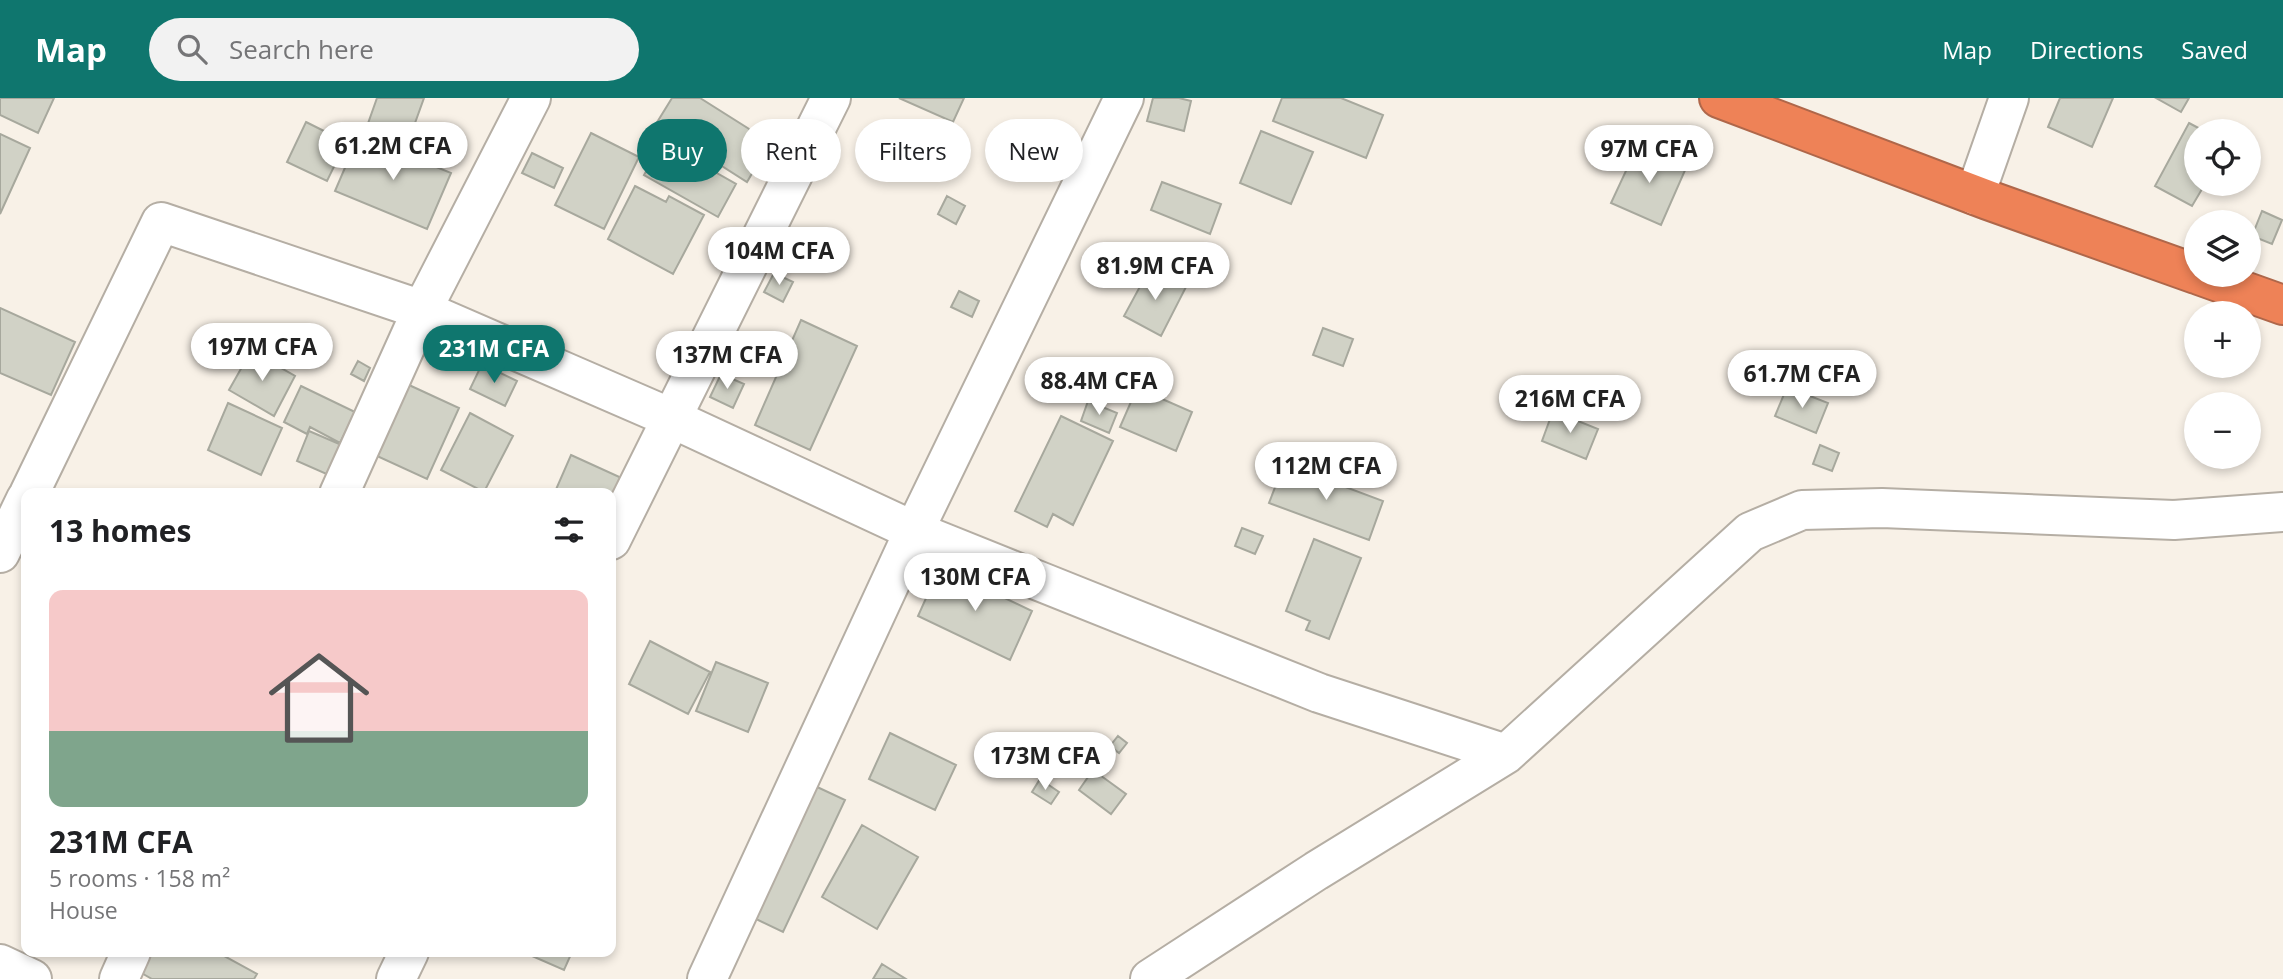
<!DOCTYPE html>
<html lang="en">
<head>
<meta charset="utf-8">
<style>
  :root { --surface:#fff; --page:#f2f2f2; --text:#202124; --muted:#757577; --accent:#0f766e }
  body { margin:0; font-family:"Open Sans",sans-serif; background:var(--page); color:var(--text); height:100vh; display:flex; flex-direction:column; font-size:26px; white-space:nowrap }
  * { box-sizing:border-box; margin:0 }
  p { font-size:23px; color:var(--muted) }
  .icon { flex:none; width:38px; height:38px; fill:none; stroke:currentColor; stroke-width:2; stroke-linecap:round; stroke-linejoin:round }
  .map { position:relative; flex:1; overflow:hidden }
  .details { position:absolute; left:21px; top:390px; width:595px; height:469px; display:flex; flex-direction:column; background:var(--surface); border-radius:14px; box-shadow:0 4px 10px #0003 }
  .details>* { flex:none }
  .top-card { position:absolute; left:637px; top:21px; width:665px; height:63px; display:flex; gap:14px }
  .buttons { position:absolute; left:2184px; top:21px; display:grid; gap:14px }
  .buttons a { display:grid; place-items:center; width:77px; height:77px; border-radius:50%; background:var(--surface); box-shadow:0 4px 10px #0003; font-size:35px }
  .price { position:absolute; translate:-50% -60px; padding:0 16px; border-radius:24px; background:#fff; color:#222; font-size:23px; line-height:46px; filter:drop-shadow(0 2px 4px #0008) }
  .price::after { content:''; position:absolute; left:50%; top:42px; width:21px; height:16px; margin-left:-10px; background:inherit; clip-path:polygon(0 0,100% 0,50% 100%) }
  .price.selected { background:var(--accent); color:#fff }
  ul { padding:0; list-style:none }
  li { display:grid; align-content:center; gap:14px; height:371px; padding:0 28px }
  li span { display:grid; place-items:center; height:217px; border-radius:14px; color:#555 }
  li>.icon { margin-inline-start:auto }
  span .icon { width:126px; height:126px; fill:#fffc; stroke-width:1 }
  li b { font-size:30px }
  h2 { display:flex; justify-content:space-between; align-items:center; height:84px; padding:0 28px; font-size:30px }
  .pill { padding:0 24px; border-radius:32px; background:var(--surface); box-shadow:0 4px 10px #0003; font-size:24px; line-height:63px }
  .pill.selected { background:var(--accent); color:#fff }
  header { display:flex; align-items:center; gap:42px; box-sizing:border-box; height:98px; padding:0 35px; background:var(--accent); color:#fff }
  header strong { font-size:33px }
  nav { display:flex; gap:38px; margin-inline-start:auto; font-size:24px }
  .search { width:490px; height:63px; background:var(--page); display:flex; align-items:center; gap:18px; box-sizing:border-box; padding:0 24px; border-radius:38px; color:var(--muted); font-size:26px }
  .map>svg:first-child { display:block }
  .building { fill:#d1d2c6; stroke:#a7a89d; stroke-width:2 }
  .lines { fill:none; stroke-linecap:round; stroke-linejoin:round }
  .minor-casing { stroke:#b5aea4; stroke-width:42 }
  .highway-casing { stroke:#af674a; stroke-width:42 }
  .minor { stroke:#fff; stroke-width:38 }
  .highway { stroke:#ee8257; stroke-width:38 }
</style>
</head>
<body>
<header>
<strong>Map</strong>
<div class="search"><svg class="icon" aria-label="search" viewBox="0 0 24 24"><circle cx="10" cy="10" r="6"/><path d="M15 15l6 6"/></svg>Search here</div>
<nav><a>Map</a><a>Directions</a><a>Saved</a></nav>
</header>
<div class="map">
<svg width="2283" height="881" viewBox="0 0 2283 881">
  <rect width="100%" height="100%" fill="#f8f1e7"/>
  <!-- building -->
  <path class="building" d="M0,0H54L38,35L0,17Z
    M377,0H424L406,50L365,34Z
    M672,0H700L776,48L762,70L757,67L747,84L656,26Z
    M899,0H964L953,24Z
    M1153,0H1179L1191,3L1184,33L1147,23Z
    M1282,0H1341L1383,17L1366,60L1273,23Z
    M2060,0H2113L2092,49L2048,29Z
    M2156,0H2189L2181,14Z
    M921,23L942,33L933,51L912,41Z
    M306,24L346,44L327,83L287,64Z
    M2189,25L2204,33H2196V86H2205L2192,108L2155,88Z
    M1261,33L1313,54L1291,106L1240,85Z
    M591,35L639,59L604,131L555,107Z
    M0,36L30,50L0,116Z
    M359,37L451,75L427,131L335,93Z
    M662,44L736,86L718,119L644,77Z
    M1638,47L1686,70L1661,127L1611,105Z
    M532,55L563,70L554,90L522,75Z
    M1162,84L1221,106L1210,136L1151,112Z
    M635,88L666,104L669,98L704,117L673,176L608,141Z
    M947,98L965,108L956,126L938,116Z
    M2262,113L2282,122L2272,146L2252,138Z
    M1150,170L1186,189L1161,238L1124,218Z
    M774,175L793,184L783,204L764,194Z
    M959,193L979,203L972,219L951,209Z
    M0,210L75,244L51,297L0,275Z
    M801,222L857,248L810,352L755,327Z
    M1323,230L1353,241L1343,268L1313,257Z
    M251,253L295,278L274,318L229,292Z
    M358,263L370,270L364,283L351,276Z
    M482,266L517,283L505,308L470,291Z
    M721,276L744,286L733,310L710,299Z
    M409,287L459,310L427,381L377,358Z
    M301,288L355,314L340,345L310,329L307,336L284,324Z
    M1787,289L1828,305L1816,335L1775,318Z
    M1137,290L1192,314L1176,353L1120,329Z
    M1088,303L1117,315L1109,335L1081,323Z
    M228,305L282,330L261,377L208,352Z
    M1553,313L1598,331L1586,361L1542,343Z
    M470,315L513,338L484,394L441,372Z
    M1061,318L1113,343L1073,427L1053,416L1047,429L1015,413Z
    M309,333L344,348L331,378L297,363Z
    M1820,347L1839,355L1832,373L1813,366Z
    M571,357L626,382L611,416V396H554Z
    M1284,366L1383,403L1369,442L1269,405Z
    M1242,430L1263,438L1255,456L1235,448Z
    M1314,441L1361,460L1329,541L1306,532L1310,523L1286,513Z
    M940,469L1032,513L1010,562L918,518Z
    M650,543L710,574L688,616L629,586Z
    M716,564L768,585L748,634L696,613Z
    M890,635L956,667L935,712L869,681Z
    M1118,638L1127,645L1119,655L1110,648Z
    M1093,672L1126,696L1111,716L1079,692Z
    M1040,681L1059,694L1051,706L1032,694Z
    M815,688L845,702L783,834L754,820Z
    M862,727L918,759L877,831L822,799Z
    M149,854H217L257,876L254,881H152L138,873Z
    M523,854H572L564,872Z
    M882,866L906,881H873Z"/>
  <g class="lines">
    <!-- minor casing -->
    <g class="minor-casing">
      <path id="minor" d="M1975,97L2009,0
        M29,396L161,124L422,212L671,320L914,433L1319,595L1506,656
        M339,396L422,212L531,0
        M611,442L831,0
        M0,455L26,401
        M0,866L32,881
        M119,881L131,854
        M396,881L409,854
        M707,881L914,433L1124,0
        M1150,881L1316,773L1506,656L1750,434L1802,412L1882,410L2174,422L2283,414"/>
    </g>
    <!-- highway casing -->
    <g class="highway-casing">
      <path id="highway" d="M1719,0L1988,102L2196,176
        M2199,177L2283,207"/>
    </g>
    <!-- minor -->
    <use href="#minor" class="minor"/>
    <!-- highway -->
    <use href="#highway" class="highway"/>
  </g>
</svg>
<div class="buttons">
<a><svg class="icon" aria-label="locate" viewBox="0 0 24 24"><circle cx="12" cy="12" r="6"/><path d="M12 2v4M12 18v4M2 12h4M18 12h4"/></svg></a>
<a><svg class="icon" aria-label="layers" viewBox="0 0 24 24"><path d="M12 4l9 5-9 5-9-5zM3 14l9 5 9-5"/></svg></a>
<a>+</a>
<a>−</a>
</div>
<b class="price" style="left:393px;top:84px">61.2M CFA</b>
<b class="price" style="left:1649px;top:87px">97M CFA</b>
<b class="price" style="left:779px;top:189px">104M CFA</b>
<b class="price" style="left:1155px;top:204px">81.9M CFA</b>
<b class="price" style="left:262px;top:285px">197M CFA</b>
<b class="price selected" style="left:494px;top:287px">231M CFA</b>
<b class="price" style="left:727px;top:293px">137M CFA</b>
<b class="price" style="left:1802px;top:312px">61.7M CFA</b>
<b class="price" style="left:1099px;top:319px">88.4M CFA</b>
<b class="price" style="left:1570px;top:337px">216M CFA</b>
<b class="price" style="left:1326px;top:404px">112M CFA</b>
<b class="price" style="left:975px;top:515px">130M CFA</b>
<b class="price" style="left:1045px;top:694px">173M CFA</b>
<div class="top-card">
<a class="pill selected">Buy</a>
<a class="pill">Rent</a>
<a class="pill">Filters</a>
<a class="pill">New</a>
</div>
<section class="details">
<h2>13 homes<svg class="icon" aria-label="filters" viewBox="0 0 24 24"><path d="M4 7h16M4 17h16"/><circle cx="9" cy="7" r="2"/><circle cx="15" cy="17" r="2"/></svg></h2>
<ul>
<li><span style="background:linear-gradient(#f6c9c9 65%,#7fa58c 0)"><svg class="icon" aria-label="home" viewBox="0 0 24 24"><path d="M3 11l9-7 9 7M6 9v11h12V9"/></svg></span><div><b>231M CFA</b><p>5 rooms · 158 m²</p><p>House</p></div></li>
</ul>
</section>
</div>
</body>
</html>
